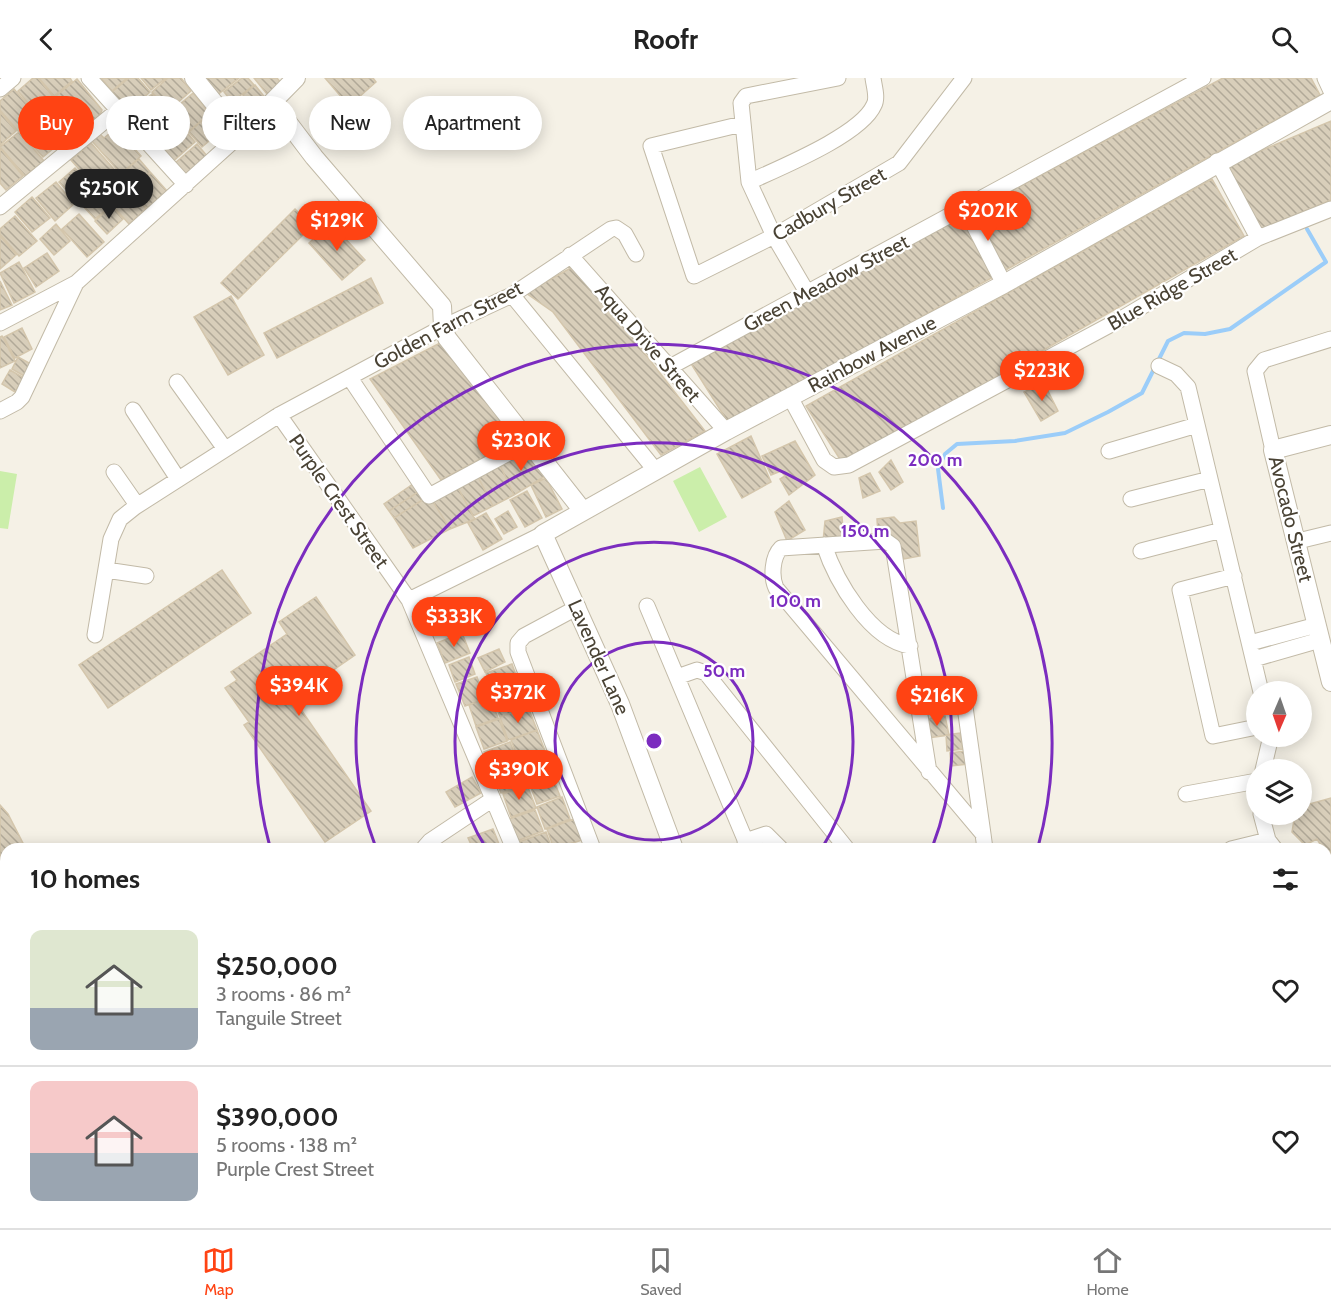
<!DOCTYPE html>
<html lang="en">
<head>
<meta charset="utf-8">
<style>
  :root { --surface:#fff; --page:#f2f2f2; --text:#222; --muted:#767676; --line:#e0e0e0; --accent:#ff4313 }
  body { margin:0; font-family:Cabin,sans-serif; background:var(--page); color:var(--text); height:100vh; display:flex; flex-direction:column; font-size:22px; white-space:nowrap }
  * { box-sizing:border-box; margin:0 }
  p { font-size:20px; color:var(--muted) }
  .icon { flex:none; width:33px; height:33px; fill:none; stroke:currentColor; stroke-width:2; stroke-linecap:round; stroke-linejoin:round }
  .map { position:relative; flex:1; overflow:hidden }
  .panel { position:absolute; left:0px; top:765px; width:1332px; height:386px; display:flex; flex-direction:column; background:var(--surface); border-radius:18px 18px 0 0; box-shadow:0 3px 15px #0003 }
  .panel>* { flex:none }
  .hud { position:absolute; left:18px; top:18px; width:600px; height:54px; display:flex; gap:12px }
  .needle { width:39px; rotate:182deg }
  .fabs { position:absolute; left:1246px; top:603px; display:grid; gap:12px }
  .fabs a { display:grid; place-items:center; width:66px; height:66px; border-radius:50%; background:var(--surface); box-shadow:0 3px 15px #0003; font-size:30px }
  .price { position:absolute; translate:-50% -51px; padding:0 14px; border-radius:21px; background:var(--accent); color:#fff; font-size:20px; line-height:39px; filter:drop-shadow(0 2px 3px #0008) }
  .price::after { content:''; position:absolute; left:50%; top:36px; width:18px; height:14px; margin-left:-9px; background:inherit; clip-path:polygon(0 0,100% 0,50% 100%) }
  .price.selected { background:#222; color:#fff }
  ul { padding:0; list-style:none }
  li { display:flex; align-items:center; gap:18px; height:150px; padding:0 30px }
  li+li { border-top:2px solid var(--line) }
  li span { display:grid; place-items:center; flex:none; width:168px; height:120px; border-radius:12px; color:#555 }
  li>.icon { margin-inline-start:auto }
  span .icon { width:72px; height:72px; fill:#fffc; stroke-width:1 }
  li b { font-size:26px }
  h2 { display:flex; justify-content:space-between; align-items:center; height:72px; padding:0 30px; font-size:26px }
  .tag { padding:0 21px; border-radius:27px; background:var(--surface); box-shadow:0 3px 15px #0003; font-size:21px; line-height:54px }
  .tag.selected { background:var(--accent); color:#fff }
  header { display:flex; justify-content:space-between; align-items:center; height:78px; padding:0 30px; background:var(--surface); font-size:27px; font-weight:800 }
  .dock { display:flex; justify-content:space-around; align-items:center; height:84px; border-top:2px solid var(--line); background:var(--surface); font-size:16px; color:var(--muted) }
  .dock a { display:grid; justify-items:center; gap:3px }
  .dock .selected { color:var(--accent) }
  .map>svg:first-child { display:block }
  .pitch { fill:#cbeeaa }
  .lines { fill:none; stroke-linecap:round; stroke-linejoin:round }
  .stream { stroke:#9bcdf9; stroke-width:4 }
  .building { fill:url(#building-back-hatch); stroke:#d4c6ac; stroke-width:1.5 }
  .service-casing { stroke:#c2baa7; stroke-width:10 }
  .minor-casing { stroke:#c2baa7; stroke-width:17 }
  .tertiary-casing { stroke:#c2baa7; stroke-width:20 }
  .service { stroke:#fff; stroke-width:8 }
  .minor { stroke:#fff; stroke-width:15 }
  .tertiary { stroke:#fff; stroke-width:18 }
  .ring { fill:none; stroke:#7b2cbf; stroke-width:3 }
  .labels { text-anchor:middle; stroke-width:4.5; stroke-linejoin:round; paint-order:stroke }
  .street-label { font-size:20px; fill:#494234; stroke:#fff }
  .centre { fill:#7b2cbf; stroke:#fff; stroke-width:3 }
  .ring-label { font-size:18px; text-anchor:middle; font-weight:bold; fill:#7b2cbf; stroke:#fff; stroke-width:4.5; stroke-linejoin:round; paint-order:stroke }
</style>
</head>
<body>
<header><svg class="icon" aria-label="back" viewBox="0 0 24 24"><path d="M15 5l-7 7 7 7"/></svg>Roofr<svg class="icon" aria-label="search" viewBox="0 0 24 24"><circle cx="10" cy="10" r="6"/><path d="M15 15l6 6"/></svg></header>
<div class="map">
<svg width="1331" height="1150" viewBox="0 0 1331 1150">
  <defs>
    <pattern id="building-back-hatch" width="6" height="6" patternUnits="userSpaceOnUse" patternTransform="scale(1.5)"><rect width="6" height="6" fill="#d8ceba"/><path d="M-1 5l2 2M0 0l6 6M5-1l2 2" fill="none" stroke="#b1a998"/></pattern>
  </defs>
  <rect width="100%" height="100%" fill="#f5f1e6"/>
  <!-- pitch -->
  <path class="pitch" d="M700,389L727,439L699,454L673,403Z
    M0,393L17,396L8,451L0,450Z"/>
  <g class="lines">
    <!-- stream -->
    <path class="stream" d="M943,430L938,391L945,376L957,366L1015,363L1065,355L1108,334L1142,315L1168,263L1184,255L1205,256L1230,251L1326,184L1307,151"/>
  </g>
  <!-- building -->
  <path class="building" d="M33,0H38L55,21L37,36L18,13Z
    M39,0H70L72,3L54,18Z
    M101,0H127L112,13Z
    M129,0H138L150,14L128,33L112,14Z
    M141,0H166L151,12Z
    M168,0H181L191,13L168,33L152,14Z
    M202,0H239L216,18Z
    M242,0H248L254,7L232,24L224,14Z
    M254,0H277L281,5L267,16Z
    M325,0H373L376,4L349,28Z
    M1223,0H1311L1320,17L729,346L690,284Z
    M77,1L102,32L100,37L82,52L55,19Z
    M255,7L266,21L254,31L243,17Z
    M14,11L36,37L18,53L0,32V23Z
    M193,15L210,35L188,54L171,34Z
    M152,16L168,34L144,54L128,35Z
    M56,22L79,49L61,64L38,37Z
    M0,34L16,53L0,67Z
    M170,35L195,64L170,86L145,56Z
    M209,37L222,52L202,69L189,54Z
    M38,38L60,65L43,79L20,53Z
    M1331,43V122L1259,152L1225,88Z
    M116,50L141,78L121,96L92,63L100,56L104,60Z
    M19,54L44,83L25,98L0,69Z
    M91,65L119,97L99,114L71,82Z
    M197,66L207,78L184,97L174,86Z
    M0,70L23,98L6,112L0,105Z
    M139,81L150,94L132,109L121,96Z
    M75,90L95,113L79,126L59,104Z
    M151,95L167,113L147,130L131,113Z
    M120,97L132,110L115,125L103,112Z
    M1212,101L1244,158L843,386L806,328Z
    M56,104L74,126L55,143L36,120Z
    M103,113L114,125L95,141L84,129Z
    M130,113L146,131L129,146L113,128Z
    M32,119L50,140L32,154L15,134Z
    M112,128L123,141L107,156L95,143Z
    M295,131L312,148L238,221L221,205Z
    M79,136L104,164L87,179L62,151Z
    M15,138L37,163L19,178L0,156V151Z
    M331,145L365,182L342,202L309,165Z
    M56,146L70,163L54,177L40,161Z
    M0,158L16,177L0,191Z
    M47,175L59,193L36,209L24,190Z
    M19,184L35,214L14,225L0,195Z
    M576,187L705,353L661,377L553,234L526,215Z
    M371,200L383,225L277,280L264,255Z
    M0,203L12,227L0,232Z
    M231,218L264,277L228,297L194,239Z
    M22,250L32,271L15,280L4,259Z
    M2,258L15,283L0,290V259Z
    M442,264L516,362L441,402L370,301Z
    M18,279L31,286L24,298L12,291Z
    M10,292L24,300L15,314L2,306Z
    M1044,305L1058,333L1041,343L1024,314Z
    M751,358L771,404L742,420L717,376Z
    M795,363L815,397L789,417L780,401L785,398L781,393L771,397L762,378Z
    M525,372L547,397L514,417L499,385Z
    M891,382L903,404L891,412L879,394Z
    M499,385L514,417L493,428L477,397Z
    M870,395L880,413L863,420L859,400Z
    M477,397L493,428L473,438L457,408Z
    M546,400L562,431L546,439L531,407Z
    M413,406L418,414L389,433L384,426Z
    M457,408L475,441L450,451L432,422Z
    M527,413L542,440L525,449L510,422Z
    M418,414L424,421L394,440L389,433Z
    M424,421L432,422L450,451L413,470L394,440Z
    M789,423L805,452L787,463L775,434Z
    M508,433L517,449L504,456L495,441Z
    M486,435L502,461L483,472L468,445Z
    M842,439L844,461L823,464L825,443Z
    M894,439L900,445L916,443L920,478L904,481L899,468L878,457L877,441Z
    M222,492L251,535L108,630L79,587Z
    M316,519L355,577L293,620L371,733L325,764L244,647L249,644L225,610L237,602L231,594L287,556L279,544Z
    M462,555L470,575L445,585L437,565Z
    M499,571L505,584L485,594L478,580Z
    M469,579L475,596L455,604L449,587Z
    M512,586L519,606L493,615L486,595Z
    M477,599L485,621L465,628L456,606Z
    M519,607L527,629L500,639L492,617Z
    M940,609L943,625L925,628L923,612Z
    M490,619L498,640L476,648L469,627Z
    M528,629L537,652L508,662L500,639Z
    M945,638L949,657L928,660L927,641Z
    M499,641L507,663L484,671L476,649Z
    M537,652L545,673L519,682L511,662Z
    M960,655L963,671L947,673L946,657Z
    M510,664L518,684L492,693L484,674Z
    M965,673L968,686L951,688L950,675Z
    M544,674L552,697L527,706L519,684Z
    M518,686L525,706L501,715L493,695Z
    M552,698L560,718L537,726L530,707Z
    M472,699L481,715L455,729L446,714Z
    M527,707L536,730L511,739L503,716Z
    M562,719L570,741L545,751L537,729Z
    M1331,720V780H1328L1326,771H1323L1317,761L1305,767L1292,754L1295,736H1302V728Z
    M0,727L8,736L26,771H6V888L0,875Z
    M535,732L543,753L517,763L509,741Z
    M574,741L582,762L554,771L547,751Z
    M493,751L501,771H473L468,760Z
    M546,754L552,771H522L519,764Z
    M0,875L6,888V1054L0,1057Z
    M1331,1036V1063H1330L1326,1055V1038Z
    M1331,1082V1110L1326,1101V1085Z
    M6,1085V1106L0,1108V1088Z
    M192,1144H210L213,1150H195Z
    M282,1144H313L316,1149L273,1150Z
    M418,1144H429L431,1150H407Z
    M1302,1144H1320L1323,1150H1306Z"/>
  <g class="lines">
    <!-- service casing -->
    <g class="service-casing">
      <path id="service" d="M0,1075L6,1073"/>
    </g>
    <!-- minor casing -->
    <g class="minor-casing">
      <path id="minor" d="M89,0L186,107
        M1325,0L1331,13
        M0,11L13,0
        M742,46L651,68L694,198L774,158L899,85L964,0
        M1217,83L1258,160
        M749,104C779,90 861,57 874,27C878,20 874,8 873,0
        M0,129L117,33
        M965,130L1004,206
        M570,177L726,353
        M808,216L774,158L749,104L741,25L746,18L838,0
        M512,217L656,393
        M0,245L76,205L240,57
        M1159,288L1176,296L1188,309L1261,614
        M670,289L1203,0
        M350,300L429,418L529,364
        M177,304L225,371
        M790,319L824,382L834,389L849,387L1121,241L1258,160L1331,131
        M133,332L178,401
        M0,333L17,324L22,319L76,205
        M279,337L409,522L514,771
        M1273,372L1255,293L1264,282L1331,261
        M1109,373L1197,347
        M114,394L137,427
        M1131,421L1210,401
        M1298,463L1331,455
        M824,467C836,503 870,562 910,568
        M1141,473L1222,452
        M106,492L146,498
        M1234,498L1180,512L1213,658L1257,649
        M409,522L543,456
        M647,528L749,771
        M578,529L524,558L518,565V574L593,771
        M95,557L111,461L120,441L135,429L279,337L443,249L512,217L611,151L616,150L625,156L636,176
        M1250,565L1317,547
        M1254,581L1320,562
        M677,599L697,592L706,595L847,771
        M965,629L983,756
        M1263,692L1271,658
        M929,694L893,468L886,463L781,470C772,479 771,499 776,510L983,756L985,771
        M1186,716L1257,703
        M1261,736L1268,762L1275,771
        M745,763L766,756L781,771
        M423,771L430,763L493,721
        M1231,771L1268,762
        M1326,1073L1331,1071
        M1326,1110L1331,1119
        M180,1144L183,1150
        M326,1144L329,1150
        M439,1144L441,1150
        M567,1144L569,1150
        M784,1144L785,1150
        M976,1144L978,1150
        M1200,1144L1205,1150
        M1253,1144L1257,1150
        M379,1150L390,1144
        M856,1150L888,1144
        M1066,1150L1072,1144"/>
    </g>
    <!-- tertiary casing -->
    <g class="tertiary-casing">
      <path id="tertiary" d="M194,0L240,57L296,0
        M273,25L314,79L442,228L443,249L447,260L583,433
        M1331,357L1273,372L1331,604
        M674,771L620,626L543,456L726,353L1004,206L1331,22
        M685,1144L686,1150"/>
    </g>
    <!-- service -->
    <use href="#service" class="service"/>
    <!-- minor -->
    <use href="#minor" class="minor"/>
    <!-- tertiary -->
    <use href="#tertiary" class="tertiary"/>
  </g>
  <!-- distance rings -->
  <g class="ring">
    <circle cx="654" cy="663" r="99"/>
    <path d="M486 770A199 199 0 1 1 822 770"/>
    <path d="M376 770A298 298 0 1 1 932 770"/>
    <path d="M270 769A398 398 0 1 1 1038 769"/>
  </g>
  <g class="labels">
    <!-- street labels -->
    <g class="street-label">
      <text transform="translate(829 126) rotate(-30)" y="7">Cadbury Street</text>
      <text transform="translate(826 205) rotate(-28)" y="7">Green Meadow Street</text>
      <text transform="translate(1172 211) rotate(-30)" y="7">Blue Ridge Street</text>
      <text transform="translate(448 247) rotate(-28)" y="7">Golden Farm Street</text>
      <text transform="translate(648 265) rotate(49)" y="7">Aqua Drive Street</text>
      <text transform="translate(872 276) rotate(-28)" y="7">Rainbow Avenue</text>
      <text transform="translate(339 423) rotate(55)" y="7">Purple Crest Street</text>
      <text transform="translate(1291 441) rotate(76)" y="7">Avocado Street</text>
      <text transform="translate(599 579) rotate(66)" y="7">Lavender Lane</text>
    </g>
  </g>
  <circle cx="654" cy="663" r="9" class="centre"/>
  <g class="ring-label">
    <text x="935" y="388">200 m</text>
    <text x="865" y="459">150 m</text>
    <text x="795" y="529">100 m</text>
    <text x="724" y="599">50 m</text>
  </g>
</svg>
<div class="fabs">
<a><svg class="needle" viewBox="-14 -14 28 28"><path d="M0-13l5 13h-10z" fill="#e53935"/><path d="M0 13l5-13h-10z" fill="#767676"/></svg></a>
<a><svg class="icon" aria-label="layers" viewBox="0 0 24 24"><path d="M12 4l9 5-9 5-9-5zM3 14l9 5 9-5"/></svg></a>
</div>
<b class="price selected" style="left:109px;top:142px">$250K</b>
<b class="price" style="left:988px;top:164px">$202K</b>
<b class="price" style="left:337px;top:174px">$129K</b>
<b class="price" style="left:1042px;top:324px">$223K</b>
<b class="price" style="left:521px;top:394px">$230K</b>
<b class="price" style="left:454px;top:570px">$333K</b>
<b class="price" style="left:299px;top:639px">$394K</b>
<b class="price" style="left:518px;top:646px">$372K</b>
<b class="price" style="left:937px;top:649px">$216K</b>
<b class="price" style="left:519px;top:723px">$390K</b>
<div class="hud">
<a class="tag selected">Buy</a>
<a class="tag">Rent</a>
<a class="tag">Filters</a>
<a class="tag">New</a>
<a class="tag">Apartment</a>
</div>
<section class="panel">
<h2>10 homes<svg class="icon" aria-label="filters" viewBox="0 0 24 24"><path d="M4 7h16M4 17h16"/><circle cx="9" cy="7" r="2"/><circle cx="15" cy="17" r="2"/></svg></h2>
<ul>
<li><span style="background:linear-gradient(#dfe7d0 65%,#9aa5b1 0)"><svg class="icon" aria-label="home" viewBox="0 0 24 24"><path d="M3 11l9-7 9 7M6 9v11h12V9"/></svg></span><div><b>$250,000</b><p>3 rooms · 86 m²</p><p>Tanguile Street</p></div><svg class="icon" aria-label="heart" viewBox="0 0 24 24"><path d="M12 20l-8-8c-3-5 5-10 8-4 3-6 11-1 8 4z"/></svg></li>
<li><span style="background:linear-gradient(#f6c9c9 60%,#9aa5b1 0)"><svg class="icon" aria-label="home" viewBox="0 0 24 24"><path d="M3 11l9-7 9 7M6 9v11h12V9"/></svg></span><div><b>$390,000</b><p>5 rooms · 138 m²</p><p>Purple Crest Street</p></div><svg class="icon" aria-label="heart" viewBox="0 0 24 24"><path d="M12 20l-8-8c-3-5 5-10 8-4 3-6 11-1 8 4z"/></svg></li>
</ul>
</section>
</div>
<nav class="dock">
<a class="selected"><svg class="icon" aria-label="map" viewBox="0 0 24 24"><path d="M3 6l6-2 6 2 6-2v14l-6 2-6-2-6 2zM9 4v14M15 6v14"/></svg>Map</a>
<a><svg class="icon" aria-label="saved" viewBox="0 0 24 24"><path d="M7 4h10v16l-5-4-5 4z"/></svg>Saved</a>
<a><svg class="icon" aria-label="home" viewBox="0 0 24 24"><path d="M3 11l9-7 9 7M6 9v11h12V9"/></svg>Home</a>
</nav>
</body>
</html>
